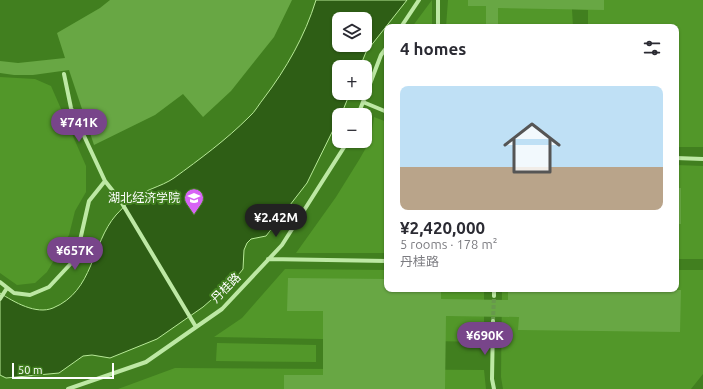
<!DOCTYPE html>
<html lang="en">
<head>
<meta charset="utf-8">
<style>
  :root { --surface:#fff; --page:#f7f7f7; --text:#2b2b33; --muted:#7c7c81; --line:#e1e1e2; --accent:#78458a }
  body { margin:0; font-family:Ubuntu,"Noto Sans SC",sans-serif; background:var(--page); color:var(--text); height:100vh; display:flex; flex-direction:column; font-size:15px; white-space:nowrap }
  * { box-sizing:border-box; margin:0 }
  p { font-size:13px; color:var(--muted) }
  .icon { flex:none; width:22px; height:22px; fill:none; stroke:currentColor; stroke-width:2; stroke-linecap:round; stroke-linejoin:round }
  .map { position:relative; flex:1; overflow:hidden }
  .details { position:absolute; left:384px; top:24px; width:295px; height:268px; display:flex; flex-direction:column; background:var(--surface); border-radius:8px; box-shadow:0 1px 3px #0004 }
  .details>* { flex:none }
  .buttons { position:absolute; left:332px; top:12px; display:grid; gap:8px }
  .buttons a { display:grid; place-items:center; width:40px; height:40px; border-radius:8px; background:var(--surface); box-shadow:0 1px 3px #0004; font-size:20px }
  .scale { position:absolute; left:12px; bottom:10px; width:102px; box-sizing:border-box; padding-left:4px; border:2px solid #fff; border-top:0; font-size:11px; line-height:14px; white-space:nowrap; color:#fff; -webkit-text-stroke:3px #417f1f; paint-order:stroke }
  .price { position:absolute; translate:-50% -34px; padding:0 9px; border-radius:14px; background:var(--accent); color:#fff; font-size:13px; line-height:26px; filter:drop-shadow(0 1px 2px #0008) }
  .price::after { content:''; position:absolute; left:50%; top:24px; width:12px; height:9px; margin-left:-6px; background:inherit; clip-path:polygon(0 0,100% 0,50% 100%) }
  .price.current { background:#222; color:#fff }
  ul { padding:0; list-style:none }
  li { display:grid; align-content:center; gap:8px; height:212px; padding:0 16px }
  li+li { border-top:1px solid var(--line) }
  li span { display:grid; place-items:center; height:124px; border-radius:8px; color:#555 }
  li>.icon { margin-inline-start:auto }
  span .icon { width:72px; height:72px; fill:#fffc; stroke-width:1 }
  li b { font-size:17px }
  h2 { display:flex; justify-content:space-between; align-items:center; height:48px; padding:0 16px; font-size:17px }
  .map>svg:first-child { display:block }
  .green { fill:#529729 }
  .water { fill:#2e5e15; stroke:#b7e997; fill-rule:evenodd }
  .building { fill:#68a744 }
  .lines { fill:none; stroke-linecap:round; stroke-linejoin:round }
  .minor-tunnel { stroke:#67994c; stroke-width:4; stroke-dasharray:4 2; stroke-linecap:butt }
  .minor { stroke:#bde8a4; stroke-width:4 }
  .labels { text-anchor:middle; stroke-width:4; stroke-linejoin:round; paint-order:stroke }
  .poi-label { font-size:12px; fill:#fff; stroke:#417f1f; text-anchor:end }
  .street-label { font-size:12px; fill:#fff; stroke:#417f1f }
</style>
</head>
<body>
<div class="map">
<svg width="703" height="389" viewBox="0 0 703 389">
  <rect width="100%" height="100%" fill="#417f1f"/>
  <!-- green -->
  <path class="green" d="M432,0V27H412Z
    M448,0H703V147H676V27H588V10L572,9L573,27H446Z
    M0,77L35,79L51,86L86,166V192L75,211L69,235L47,272L35,283L17,285L0,273Z
    M374,117L387,122V253H296L336,197L359,160L371,139Z
    M676,165L703,166V259H676Z
    M285,269L387,270V289H484V342L214,337L242,318Z
    M676,270H703V374L691,389H503L501,377L502,289H676Z
    M217,343L316,345V362L216,361Z
    M175,368L484,370L486,389H118Z"/>
  <!-- water -->
  <path class="water" d="M316,0H407L366,52L360,67H339V93H350L341,115H339V118L307,183L266,236L251,239L247,243L244,250L243,269L235,279L203,307L157,339L110,358L92,355L83,356L59,373L6,378L0,375V293C14,302 36,315 53,308C94,291 91,244 116,215C121,210 126,204 131,200C143,190 161,187 174,178C200,159 226,140 249,117C255,112 259,104 264,98C286,69 305,36 316,0ZM339,19H365V45H339Z"/>
  <!-- building -->
  <path class="building" d="M110,0H292L274,37L231,91L203,117L183,94L155,115L94,145L69,70L33,75H14L0,73V61L18,63L65,58L57,33L100,8Z
    M468,0H604V10L498,8V27H486V6H468Z
    M676,188H681V224H676Z
    M288,278L387,279V289H441V299L508,300V289L681,290L680,332L518,330L519,317L446,316L445,389H284V375H323V311H287Z"/>
  <g class="lines">
    <!-- minor-tunnel -->
    <path class="minor-tunnel" d="M493,321L494,296"/>
    <!-- minor -->
    <path class="minor" d="M401,27L419,0
      M438,27V0
      M64,74L71,108L105,181L120,200L196,327
      M363,102L387,112
      M358,115L381,55L387,47
      M676,158L703,159
      M268,259L387,261
      M0,282L14,293L30,295L49,287L76,258L89,201L105,181
      M494,296V289
      M0,299L7,288
      M493,321L492,379L494,389
      M68,389L146,362L222,309L282,245L348,141"/>
  </g>
  <!-- icons -->
  <defs>
    <g id="university-pin" transform="scale(1)"><path d="M0 17L-7.5 6A9.5 9.5 0 1 1 7.5 6Z" fill="#d764f5" stroke="#417f1f"/><path d="M0-5L7-2L0 1L-7-2ZM-4 1L0 2.5L4 1V4Q0 6-4 4Z" fill="#fff"/></g>
  </defs>
  <g fill-rule="evenodd">
    <use href="#university-pin" x="194" y="198"/>
  </g>
  <g class="labels">
    <!-- poi labels -->
    <g class="poi-label">
      <text x="180" y="202">湖北经济学院</text>
    </g>
    <!-- street labels -->
    <g class="street-label">
      <text transform="translate(226 288) rotate(-45)" y="4">丹桂路</text>
    </g>
  </g>
</svg>
<div class="buttons">
<a><svg class="icon" aria-label="layers" viewBox="0 0 24 24"><path d="M12 4l9 5-9 5-9-5zM3 14l9 5 9-5"/></svg></a>
<a>+</a>
<a>−</a>
</div>
<div class="scale">50 m</div>
<b class="price" style="left:79px;top:143px">¥741K</b>
<b class="price current" style="left:276px;top:238px">¥2.42M</b>
<b class="price" style="left:75px;top:271px">¥657K</b>
<b class="price" style="left:485px;top:356px">¥690K</b>
<section class="details">
<h2>4 homes<svg class="icon" aria-label="filters" viewBox="0 0 24 24"><path d="M4 7h16M4 17h16"/><circle cx="9" cy="7" r="2"/><circle cx="15" cy="17" r="2"/></svg></h2>
<ul>
<li><span style="background:linear-gradient(#bfe0f5 65%,#b9a48a 0)"><svg class="icon" aria-label="home" viewBox="0 0 24 24"><path d="M3 11l9-7 9 7M6 9v11h12V9"/></svg></span><div><b>¥2,420,000</b><p>5 rooms · 178 m²</p><p>丹桂路</p></div></li>
</ul>
</section>
</div>
</body>
</html>
